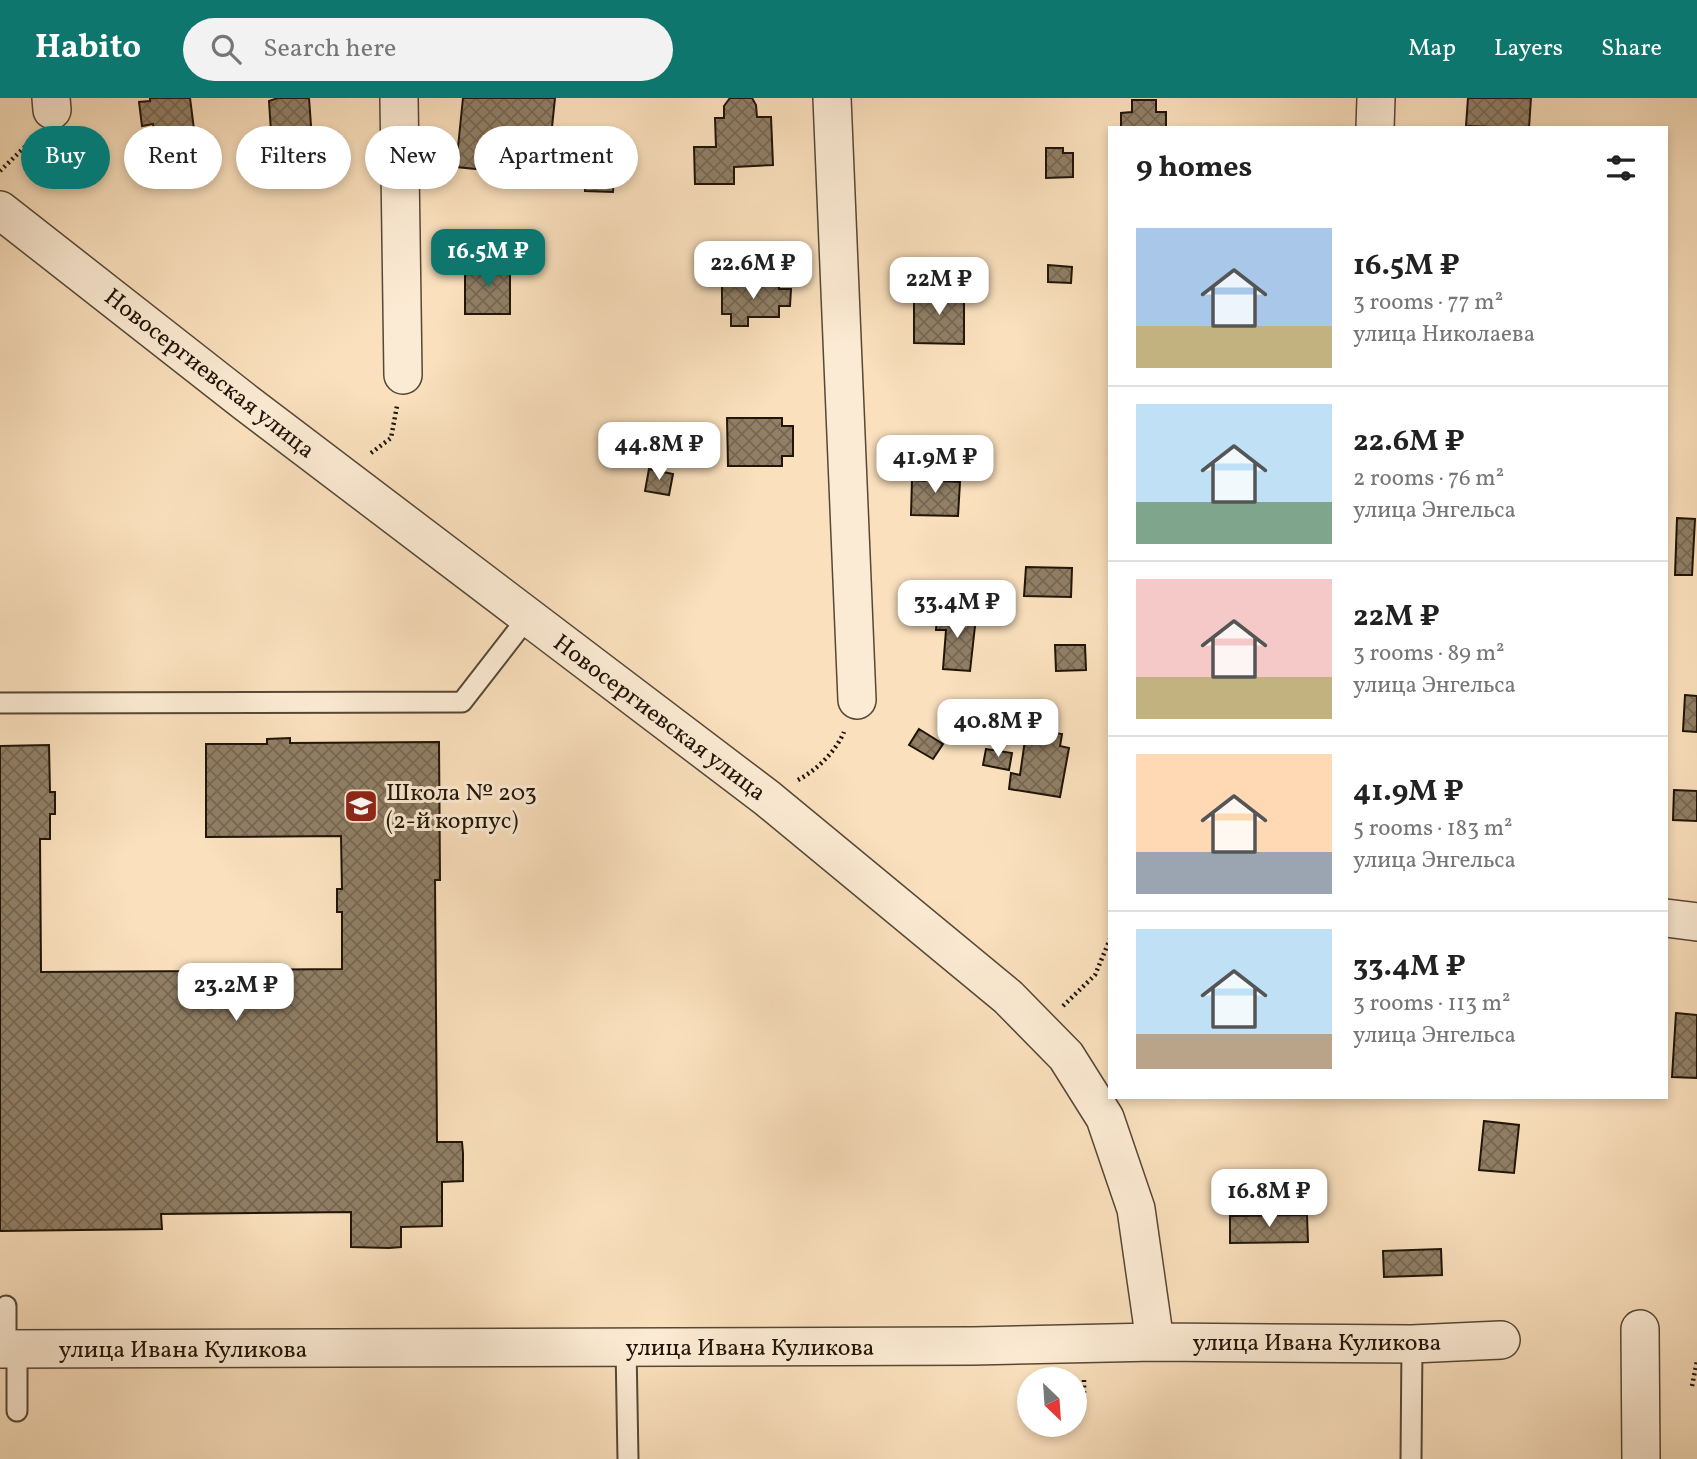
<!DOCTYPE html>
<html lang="en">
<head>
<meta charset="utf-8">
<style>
  :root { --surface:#fff; --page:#f2f2f2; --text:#222; --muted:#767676; --line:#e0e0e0; --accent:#0f766e }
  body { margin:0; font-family:Vollkorn,serif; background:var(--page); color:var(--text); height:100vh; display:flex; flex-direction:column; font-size:26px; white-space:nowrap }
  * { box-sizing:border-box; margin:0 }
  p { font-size:23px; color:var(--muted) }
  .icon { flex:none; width:38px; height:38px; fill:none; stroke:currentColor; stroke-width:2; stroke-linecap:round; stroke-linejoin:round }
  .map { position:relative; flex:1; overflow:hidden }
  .details { position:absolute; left:1108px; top:28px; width:560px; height:973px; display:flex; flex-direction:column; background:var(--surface); border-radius:0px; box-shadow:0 4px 10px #0003 }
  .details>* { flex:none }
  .banner { position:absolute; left:21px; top:28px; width:665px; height:63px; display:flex; gap:14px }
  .needle { width:46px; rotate:155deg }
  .fabs { position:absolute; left:1017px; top:1269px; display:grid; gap:14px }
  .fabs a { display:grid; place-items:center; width:70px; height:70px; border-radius:50%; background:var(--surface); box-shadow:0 4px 10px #0003; font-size:35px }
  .price { position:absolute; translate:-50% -60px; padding:0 16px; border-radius:14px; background:#fff; color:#222; font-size:23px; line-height:46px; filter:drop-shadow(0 2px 4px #0008) }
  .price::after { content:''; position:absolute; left:50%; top:42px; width:21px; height:16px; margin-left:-10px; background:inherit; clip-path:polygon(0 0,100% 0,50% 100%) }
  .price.on { background:var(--accent); color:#fff }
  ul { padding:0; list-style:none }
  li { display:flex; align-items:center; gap:21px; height:175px; padding:0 28px }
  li+li { border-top:2px solid var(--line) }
  li span { display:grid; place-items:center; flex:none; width:196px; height:140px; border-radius:0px; color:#555 }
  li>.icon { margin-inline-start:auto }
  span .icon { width:84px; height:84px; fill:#fffc; stroke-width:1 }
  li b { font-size:30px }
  h2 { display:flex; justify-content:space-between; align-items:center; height:84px; padding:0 28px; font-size:30px }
  .pill { padding:0 24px; border-radius:32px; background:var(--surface); box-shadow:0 4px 10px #0003; font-size:24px; line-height:63px }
  .pill.on { background:var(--accent); color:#fff }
  header { display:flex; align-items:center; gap:42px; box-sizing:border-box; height:98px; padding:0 35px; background:var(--accent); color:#fff }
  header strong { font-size:33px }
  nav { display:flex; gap:38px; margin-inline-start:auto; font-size:24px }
  .search { width:490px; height:63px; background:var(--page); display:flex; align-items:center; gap:18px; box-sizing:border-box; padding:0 24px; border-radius:38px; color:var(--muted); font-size:26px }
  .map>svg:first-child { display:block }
  .building { fill:url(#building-cross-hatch); stroke:#201508; stroke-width:2 }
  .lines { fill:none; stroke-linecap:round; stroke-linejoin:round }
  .service-casing { stroke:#564835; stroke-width:23 }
  .minor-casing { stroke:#564835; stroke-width:40 }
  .path { stroke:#201508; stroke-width:4.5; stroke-dasharray:2 3.5; stroke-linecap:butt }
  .service { stroke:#fcebd4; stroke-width:19 }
  .minor { stroke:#fcebd4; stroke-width:37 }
  .labels { text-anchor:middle; stroke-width:6; stroke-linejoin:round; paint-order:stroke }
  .street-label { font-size:24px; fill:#201508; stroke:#fcebd4 }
  .poi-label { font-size:24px; fill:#201508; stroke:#fcebd4; text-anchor:start }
</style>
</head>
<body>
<header>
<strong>Habito</strong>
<div class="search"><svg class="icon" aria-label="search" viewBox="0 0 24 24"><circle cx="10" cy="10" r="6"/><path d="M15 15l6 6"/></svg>Search here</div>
<nav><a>Map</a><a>Layers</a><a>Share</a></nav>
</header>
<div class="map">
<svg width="1697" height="1361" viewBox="0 0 1697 1361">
  <defs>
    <pattern id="building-cross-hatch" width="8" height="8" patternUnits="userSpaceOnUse" patternTransform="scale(1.75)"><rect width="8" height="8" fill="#917f66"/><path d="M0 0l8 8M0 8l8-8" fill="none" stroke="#766752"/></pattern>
  </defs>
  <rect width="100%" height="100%" fill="#fae0bd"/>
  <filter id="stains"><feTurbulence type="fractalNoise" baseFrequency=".00286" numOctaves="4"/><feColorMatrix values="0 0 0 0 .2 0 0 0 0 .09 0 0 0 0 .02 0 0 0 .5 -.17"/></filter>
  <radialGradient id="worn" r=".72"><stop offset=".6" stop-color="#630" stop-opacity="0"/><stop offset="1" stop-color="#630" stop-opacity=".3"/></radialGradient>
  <!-- building -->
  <path class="building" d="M150,0H190L195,39L155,43L153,26L142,28L139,4L150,3Z
    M278,0H309L312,41H321L322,55L313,56V62L273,65L269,3Z
    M463,0H555L547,78L456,69Z
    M730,0H752L756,7L757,19H771L773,67L734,69V86H695L694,49H716L715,20H724V8Z
    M1468,0H1531L1529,30L1466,28Z
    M1132,2H1156V14H1166V30H1121V15L1132,14Z
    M1046,50H1063V55H1073V79L1046,80Z
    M586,57L615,58L613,94L585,93Z
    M465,166H510V216H465Z
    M1048,167L1072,169L1071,185L1048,184Z
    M722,184H779V191H791L790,208H779V219H748V228H731V216H722Z
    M929,185H948V197H964V246L914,245V196L929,197Z
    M727,320H782V328H793V358H782V368H728Z
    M925,367L943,368L942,383L960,384L958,418L911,417L912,382L925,383Z
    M649,371L673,376L669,397L645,393Z
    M1677,420L1695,421L1692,477H1675Z
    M1026,469L1072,470L1071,499L1024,498Z
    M937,515L976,519L970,573L943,571L946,532H936Z
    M1055,547H1085L1086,572L1056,573Z
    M1685,597L1697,598V634L1683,633Z
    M919,631L943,646L933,661L909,647Z
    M1033,632L1062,636L1060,648L1069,650L1060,699L1009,691L1011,675L1020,677L1025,642L1031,643Z
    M290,640V645L439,644L440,782H435L437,1044H462L463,1055V1083L442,1084V1128L401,1129V1149L389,1150L351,1149V1114L161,1116L162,1131L0,1133V648L49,647L50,694H55V716H50V741H40L41,874L208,873V868H230V872L342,871V814H337V791H342L341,738L206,739V646H267V641Z
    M986,651L1012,655L1009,672L983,667Z
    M1674,692L1697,693V723L1673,722Z
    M1676,915L1697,917V980L1672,979Z
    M1484,1023L1519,1027L1514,1075L1479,1072Z
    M1307,1117L1308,1144L1230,1145V1118Z
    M1441,1151L1442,1177L1384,1179L1383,1153Z"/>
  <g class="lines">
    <!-- service casing -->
    <g class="service-casing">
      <path id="service" d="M0,605L462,604L528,519
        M626,1249L628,1361
        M6,1251V1208
        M17,1313V1251
        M1411,1361L1412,1246"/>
    </g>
    <!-- minor casing -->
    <g class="minor-casing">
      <path id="minor" d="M51,0L52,12
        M399,0L403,277
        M832,0L857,602
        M1375,30L1376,0
        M0,112L245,304L767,700L1008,899L1066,958L1105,1020L1136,1111L1155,1244
        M1666,820L1697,824
        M1640,1231L1641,1361
        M0,1251L973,1248L1155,1244L1412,1246L1501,1242"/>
    </g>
    <!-- path -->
    <path class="path" d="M0,73L35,39
      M371,355L391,340L397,308
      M798,682C817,672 836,653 844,634
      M1063,908L1095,877L1110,841
      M1692,1288L1697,1263
      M1084,1306V1279"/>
    <!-- service -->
    <use href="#service" class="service"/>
    <!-- minor -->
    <use href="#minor" class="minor"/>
  </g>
  <!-- icons -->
  <defs>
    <g id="school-square" transform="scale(1.75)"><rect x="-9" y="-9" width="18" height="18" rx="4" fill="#8f2418" stroke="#fcebd4"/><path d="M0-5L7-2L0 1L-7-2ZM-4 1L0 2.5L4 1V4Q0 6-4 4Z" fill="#fff"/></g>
  </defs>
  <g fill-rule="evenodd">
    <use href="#school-square" x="361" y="708"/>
  </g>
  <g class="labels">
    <!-- street labels -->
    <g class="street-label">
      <text transform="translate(210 275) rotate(38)" y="8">Новосергиевская улица</text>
      <text transform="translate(660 619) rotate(37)" y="8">Новосергиевская улица</text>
      <text x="1317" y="1252">улица Ивана Куликова</text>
      <text x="750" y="1257">улица Ивана Куликова</text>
      <text x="183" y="1259">улица Ивана Куликова</text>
    </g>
    <!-- poi labels -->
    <g class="poi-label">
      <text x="386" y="702">Школа № 203<tspan x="386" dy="28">(2-й корпус)</tspan></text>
    </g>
  </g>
  <rect width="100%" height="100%" filter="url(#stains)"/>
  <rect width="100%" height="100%" fill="url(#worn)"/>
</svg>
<div class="fabs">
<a><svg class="needle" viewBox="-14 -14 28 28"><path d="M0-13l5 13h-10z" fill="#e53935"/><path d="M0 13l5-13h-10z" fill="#767676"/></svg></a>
</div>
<b class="price on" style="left:488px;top:191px">16.5M ₽</b>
<b class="price" style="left:753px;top:203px">22.6M ₽</b>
<b class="price" style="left:939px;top:219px">22M ₽</b>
<b class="price" style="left:659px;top:384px">44.8M ₽</b>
<b class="price" style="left:935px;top:397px">41.9M ₽</b>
<b class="price" style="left:957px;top:542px">33.4M ₽</b>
<b class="price" style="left:998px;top:661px">40.8M ₽</b>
<b class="price" style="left:236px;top:925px">23.2M ₽</b>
<b class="price" style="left:1269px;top:1131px">16.8M ₽</b>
<div class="banner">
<a class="pill on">Buy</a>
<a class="pill">Rent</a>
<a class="pill">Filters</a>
<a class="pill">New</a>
<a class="pill">Apartment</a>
</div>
<section class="details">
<h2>9 homes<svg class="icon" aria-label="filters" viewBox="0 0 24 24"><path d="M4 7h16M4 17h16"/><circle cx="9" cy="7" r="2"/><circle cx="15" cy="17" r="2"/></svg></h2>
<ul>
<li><span style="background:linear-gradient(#a9c7e8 70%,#c2b280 0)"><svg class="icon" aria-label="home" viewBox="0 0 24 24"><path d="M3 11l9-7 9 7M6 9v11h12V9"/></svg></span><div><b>16.5M ₽</b><p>3 rooms · 77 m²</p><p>улица Николаева</p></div></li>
<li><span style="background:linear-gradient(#bfe0f5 70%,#7fa58c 0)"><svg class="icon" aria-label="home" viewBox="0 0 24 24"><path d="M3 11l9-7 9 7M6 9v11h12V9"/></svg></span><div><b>22.6M ₽</b><p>2 rooms · 76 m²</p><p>улица Энгельса</p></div></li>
<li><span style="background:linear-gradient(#f6c9c9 70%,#c2b280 0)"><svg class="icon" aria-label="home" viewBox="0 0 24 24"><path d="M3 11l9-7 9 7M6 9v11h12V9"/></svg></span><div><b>22M ₽</b><p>3 rooms · 89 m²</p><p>улица Энгельса</p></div></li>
<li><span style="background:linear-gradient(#ffd9b3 70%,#9aa5b1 0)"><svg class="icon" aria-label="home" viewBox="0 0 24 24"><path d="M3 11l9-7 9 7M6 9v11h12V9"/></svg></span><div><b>41.9M ₽</b><p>5 rooms · 183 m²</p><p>улица Энгельса</p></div></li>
<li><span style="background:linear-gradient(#bfe0f5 75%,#b9a48a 0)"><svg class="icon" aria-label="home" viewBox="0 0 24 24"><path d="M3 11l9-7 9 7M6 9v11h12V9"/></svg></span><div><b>33.4M ₽</b><p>3 rooms · 113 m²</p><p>улица Энгельса</p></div></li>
</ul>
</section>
</div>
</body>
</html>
